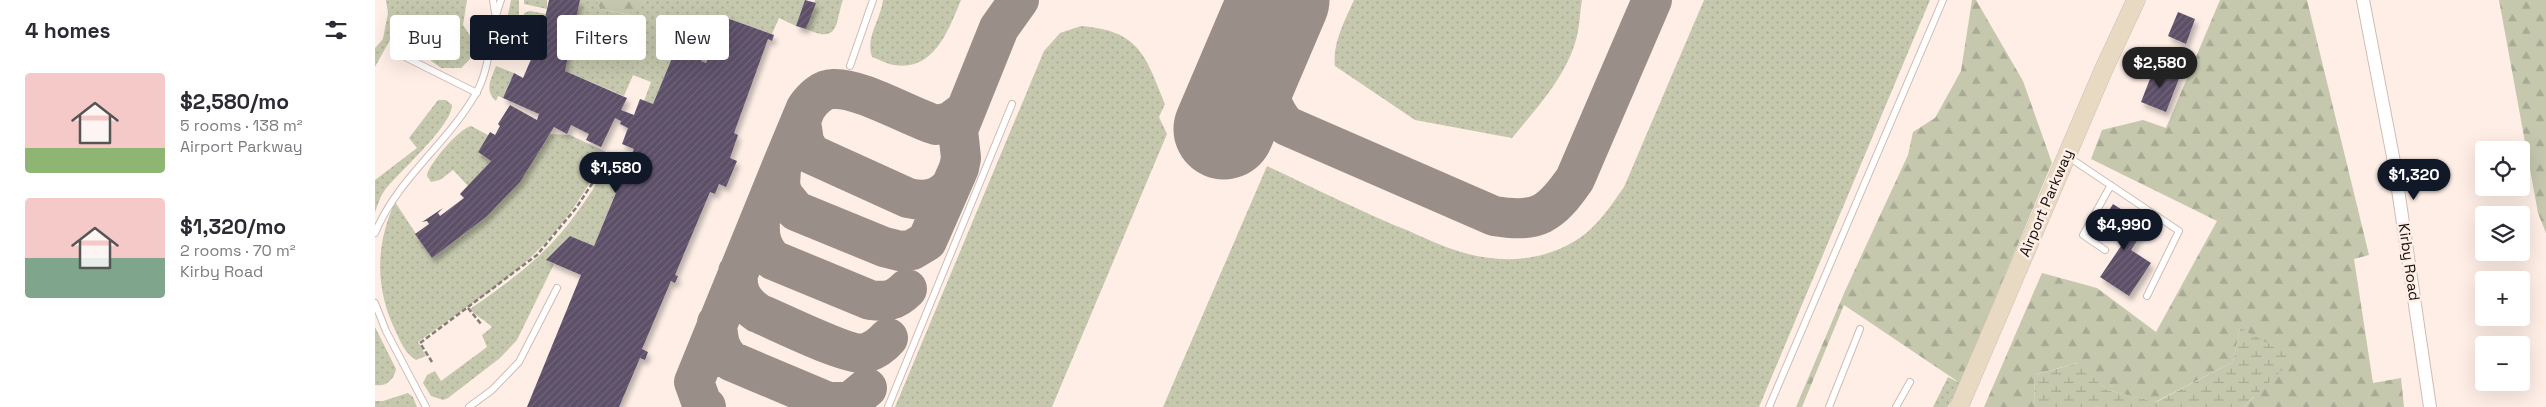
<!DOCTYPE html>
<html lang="en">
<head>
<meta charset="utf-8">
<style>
  :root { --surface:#fff; --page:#f7f7f7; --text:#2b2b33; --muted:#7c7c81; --accent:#111827 }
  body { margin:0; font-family:"Space Grotesk",sans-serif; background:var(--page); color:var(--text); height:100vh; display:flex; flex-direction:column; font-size:19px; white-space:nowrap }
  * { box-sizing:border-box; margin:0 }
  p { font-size:16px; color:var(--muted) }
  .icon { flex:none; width:28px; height:28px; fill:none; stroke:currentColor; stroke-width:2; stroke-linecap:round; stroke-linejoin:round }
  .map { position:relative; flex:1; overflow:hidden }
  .sheet { display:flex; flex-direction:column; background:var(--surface); width:375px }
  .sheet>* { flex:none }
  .banner { position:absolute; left:15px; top:15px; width:475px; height:45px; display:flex; gap:10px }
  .controls { position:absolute; left:2100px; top:141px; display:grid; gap:10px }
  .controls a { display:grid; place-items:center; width:55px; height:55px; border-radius:5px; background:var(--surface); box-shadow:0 5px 20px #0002; font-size:25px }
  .price { position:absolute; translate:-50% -42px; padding:0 11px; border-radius:18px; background:var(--accent); color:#fff; font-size:16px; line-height:32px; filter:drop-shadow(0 1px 2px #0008) }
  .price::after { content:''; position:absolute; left:50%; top:30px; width:15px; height:11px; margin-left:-8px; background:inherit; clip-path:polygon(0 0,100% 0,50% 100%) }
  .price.selected { background:#222; color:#fff }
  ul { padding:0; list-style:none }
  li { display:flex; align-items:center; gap:15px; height:125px; padding:0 25px }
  li span { display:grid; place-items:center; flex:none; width:140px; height:100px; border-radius:5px; color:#555 }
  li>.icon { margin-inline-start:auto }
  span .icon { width:60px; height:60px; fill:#fffc; stroke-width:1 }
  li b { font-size:21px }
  h2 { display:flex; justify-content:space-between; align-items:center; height:60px; padding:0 25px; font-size:21px }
  .pill { padding:0 18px; border-radius:5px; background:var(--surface); box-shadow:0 5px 20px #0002; font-size:18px; line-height:45px }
  .pill.selected { background:var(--accent); color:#fff }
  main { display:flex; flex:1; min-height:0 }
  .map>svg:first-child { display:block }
  .grass { fill:url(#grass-dots) }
  .forest { fill:url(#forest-firs) }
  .wetland { fill:url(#wetland-marsh) }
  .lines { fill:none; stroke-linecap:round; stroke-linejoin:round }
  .taxiway { stroke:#9a8e88; stroke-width:40 }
  .runway { stroke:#9a8e88; stroke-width:101 }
  .building { fill:url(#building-hatch); filter:url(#shadow) }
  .service-casing { stroke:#cfbcb3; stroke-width:8 }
  .minor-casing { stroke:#cfbcb3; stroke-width:14 }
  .secondary-casing { stroke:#cfbcb3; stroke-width:19 }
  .path { stroke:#867c76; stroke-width:2.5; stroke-dasharray:5 2.5; stroke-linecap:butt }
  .service { stroke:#fff; stroke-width:6 }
  .minor { stroke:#fff; stroke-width:12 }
  .secondary { stroke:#e8dac2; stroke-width:18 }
  .labels { text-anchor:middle; stroke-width:5; stroke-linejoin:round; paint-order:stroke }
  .street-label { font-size:15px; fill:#17110e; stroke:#feeee6 }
</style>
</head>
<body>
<main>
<section class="sheet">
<h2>4 homes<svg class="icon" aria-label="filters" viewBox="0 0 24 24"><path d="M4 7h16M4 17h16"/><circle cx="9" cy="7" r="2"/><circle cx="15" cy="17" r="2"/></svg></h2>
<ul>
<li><span style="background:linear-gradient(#f6c9c9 75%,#8fb573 0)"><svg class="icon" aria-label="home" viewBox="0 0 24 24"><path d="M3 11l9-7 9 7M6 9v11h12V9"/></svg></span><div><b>$2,580/mo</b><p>5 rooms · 138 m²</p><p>Airport Parkway</p></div></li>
<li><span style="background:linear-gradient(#f6c9c9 60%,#7fa58c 0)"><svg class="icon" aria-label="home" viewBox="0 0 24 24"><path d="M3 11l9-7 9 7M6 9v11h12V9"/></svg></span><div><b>$1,320/mo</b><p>2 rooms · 70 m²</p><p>Kirby Road</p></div></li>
</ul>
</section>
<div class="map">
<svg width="2171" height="407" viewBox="0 0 2171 407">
  <defs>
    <pattern id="grass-dots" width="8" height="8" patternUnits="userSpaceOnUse" patternTransform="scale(1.25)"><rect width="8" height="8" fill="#c5c8ad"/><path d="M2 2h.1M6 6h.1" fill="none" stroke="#a8ab94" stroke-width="1.8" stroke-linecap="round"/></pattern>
    <pattern id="forest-firs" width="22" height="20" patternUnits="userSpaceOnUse" patternTransform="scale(1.25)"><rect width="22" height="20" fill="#c5c8ad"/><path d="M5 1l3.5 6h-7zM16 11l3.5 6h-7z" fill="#a8ab94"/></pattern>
    <pattern id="wetland-marsh" width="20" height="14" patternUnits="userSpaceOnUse" patternTransform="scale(1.25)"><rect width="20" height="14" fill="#c5c8ad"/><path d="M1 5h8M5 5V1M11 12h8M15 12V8" fill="none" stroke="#a8ab94"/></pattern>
    <pattern id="building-hatch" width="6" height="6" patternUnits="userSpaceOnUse" patternTransform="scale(1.25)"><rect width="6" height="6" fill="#5d4f68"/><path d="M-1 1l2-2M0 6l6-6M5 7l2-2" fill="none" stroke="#6f6478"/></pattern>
    <filter id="shadow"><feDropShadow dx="3" dy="5" stdDeviation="2.5" flood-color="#0004"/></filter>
  </defs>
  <rect width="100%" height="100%" fill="#feeee6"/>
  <!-- grass -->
  <path class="grass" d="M11,0H92L88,25L100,43L95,59L86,68H66L54,59L51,53L16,38L0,67V48L8,39L13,13Z
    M136,0H144V25L140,54L125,55Z
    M149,0H172V9L149,4Z
    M205,0H222L225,9L255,15L272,0H430L421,26L404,18L397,34L349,17L331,63L326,61L330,51L319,47L317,52L302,46L278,104L269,101L276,82L258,75L249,96L190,71L194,51L204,53L207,38L201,39L200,47L195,46Z
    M440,0H468C460,21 466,45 431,29Z
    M508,0H586C574,29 559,72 519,65C511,64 504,59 497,57C490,37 506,19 508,0Z
    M979,0H1207C1205,10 1205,21 1203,31C1196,71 1162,108 1137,138L1040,120L960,66C957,43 970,21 979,0Z
    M1329,0H1555L1384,407H788L892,166C939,188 985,211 1034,231C1050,238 1066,246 1083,251C1125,265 1174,262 1210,234C1226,221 1237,204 1249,187Z
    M155,11L171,14L161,58L144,54L149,13Z
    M706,26C765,31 770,55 790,104L784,117L792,134L677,407H520L669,51L685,33Z
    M121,66L139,73L128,98L123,96L121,101C109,90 116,79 121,66Z
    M63,100H71L77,105C77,126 24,172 10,190C5,196 3,205 0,212V180L42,148L34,138Z
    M96,126L113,135L103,152L116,161L93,186L78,170L65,180L56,182L52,176C53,164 85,128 96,126Z
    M175,134L195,135L233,153C215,183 196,215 172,241C135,281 86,310 43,342L51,356L41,360C30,353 26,343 21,332C0,289 0,246 20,202L57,258L111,217Z
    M239,156L253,163L219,246L195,236L172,260L179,264L142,340L125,358L73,398L68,400L56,396L48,383L52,375L60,371L66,381L112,347L107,335L117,327C110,320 99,315 95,309C124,289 152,269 176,244C201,218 220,186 239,156Z
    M0,327L21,369C19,380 11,387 0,385Z
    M1573,377L1585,383L1573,407H1558Z
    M33,393L38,397L42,407H0V401H8Z"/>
  <!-- forest -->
  <path class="forest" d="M222,0H272L256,15L225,9Z
    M1597,0H1601L1648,81L1677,163L1585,383L1469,305L1427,407H1421L1470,291L1533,155L1538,132L1560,118L1586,71Z
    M1845,0H1932L1994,255L1979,259L1998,383L2026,378L2029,407H1868L1879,397L1865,328L1858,362L1780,402L1732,390L1702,363L1659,375L1660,407H1609L1667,273L1722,288L1781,332L1842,221L1716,159L1727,130L1768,120L1791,128Z
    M2124,0H2171V233L2163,213Z"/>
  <!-- wetland -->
  <path class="wetland" d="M1865,328L1920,358L1868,407H1660L1659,375L1703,363L1732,390L1781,402L1858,362Z"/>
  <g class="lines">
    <!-- taxiway -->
    <path class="taxiway" d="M885,42C891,69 890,106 912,126L1119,216C1163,223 1175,215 1200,179L1277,0
      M591,110L575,122L561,125C533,116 484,87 458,89C447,89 437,99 431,108L406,168L405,185L408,195L421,211L509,247L525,251L537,250L552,241L584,168L586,158L583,130L624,28L644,0
      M426,122L429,142L436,154L533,198C551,202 563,200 576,186
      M385,220C384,237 386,247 398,260L495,300C512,302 520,301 532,289
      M363,272C361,291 367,302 383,313C403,321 474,357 491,353C500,350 507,345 513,338
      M342,323C343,339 344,350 356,361L453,402H475L492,388
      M331,407L327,404L319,382L406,168"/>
    <!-- runway -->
    <path class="runway" d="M849,129L904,0"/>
  </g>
  <!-- building -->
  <path class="building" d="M174,0H205L190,71L252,98L246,110L259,115L265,99L278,104L302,46L317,52L319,47L330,52L326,61L331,63L349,17L399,35L397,41L393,39L359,133L363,135L355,158L362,161L351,187L344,184L340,194L335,192L300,275L303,276L300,283L296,281L267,349L273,352L270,360L265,358L244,407H152L206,275L171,260L195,236L219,246L259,149L247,144L253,128L245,124L246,121L240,118L226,147L211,140L214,134L196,125L192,134L179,127L145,182L111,217L57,258L40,234L54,224L52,221L47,222L68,208L63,213L65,216L89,198L85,194L116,161L103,152L115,132L120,135L125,126L123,124L135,105L162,120L164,114L128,98L139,73L148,78L157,57L161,58Z
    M430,0L441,3L431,29L421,26Z
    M1803,12L1820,19L1811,44L1793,36Z
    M1780,66L1805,76L1791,112L1766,102Z
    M1738,204L1772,226L1756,250L1776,263L1754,296L1725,277L1748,243L1723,227Z"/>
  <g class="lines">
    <!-- service casing -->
    <g class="service-casing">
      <path id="service" d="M118,0L120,13
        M32,58L102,93
        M475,66L498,0
        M1692,156L1804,231L1772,296
        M0,233C23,178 71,145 100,95C117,67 114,30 126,0
        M1730,250L1708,235L1736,185
        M0,303L11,331L51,407
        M94,407L117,390L144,362L182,288
        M513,407L637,104
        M1394,407L1568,0
        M1454,407L1485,329
        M1521,407L1535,382"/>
    </g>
    <!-- minor casing -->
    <g class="minor-casing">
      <path id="minor" d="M1988,0L2019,162L2055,407"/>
    </g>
    <!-- secondary casing -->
    <g class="secondary-casing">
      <path id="secondary" d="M1584,407L1728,71L1761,0"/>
    </g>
    <!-- path -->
    <path class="path" d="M195,48L201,49L204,38
      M93,308L106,324
      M57,362L45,343L162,255L201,208L236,155"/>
    <!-- service -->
    <use href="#service" class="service"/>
    <!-- minor -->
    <use href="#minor" class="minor"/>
    <!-- secondary -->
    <use href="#secondary" class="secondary"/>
  </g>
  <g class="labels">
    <!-- street labels -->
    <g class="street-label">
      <text transform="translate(1671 203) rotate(-67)" y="5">Airport Parkway</text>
      <text transform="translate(2034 262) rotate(82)" y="5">Kirby Road</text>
    </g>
  </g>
</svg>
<div class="controls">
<a><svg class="icon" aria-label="locate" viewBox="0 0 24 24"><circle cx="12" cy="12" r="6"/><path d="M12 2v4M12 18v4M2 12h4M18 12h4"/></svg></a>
<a><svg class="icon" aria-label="layers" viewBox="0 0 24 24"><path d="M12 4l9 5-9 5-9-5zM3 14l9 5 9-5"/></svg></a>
<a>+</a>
<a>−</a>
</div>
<b class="price selected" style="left:1785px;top:89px">$2,580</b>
<b class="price" style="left:241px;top:194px">$1,580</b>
<b class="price" style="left:2039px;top:201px">$1,320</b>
<b class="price" style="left:1749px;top:251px">$4,990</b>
<div class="banner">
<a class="pill">Buy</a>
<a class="pill selected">Rent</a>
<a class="pill">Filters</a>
<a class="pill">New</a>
</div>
</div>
</main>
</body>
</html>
